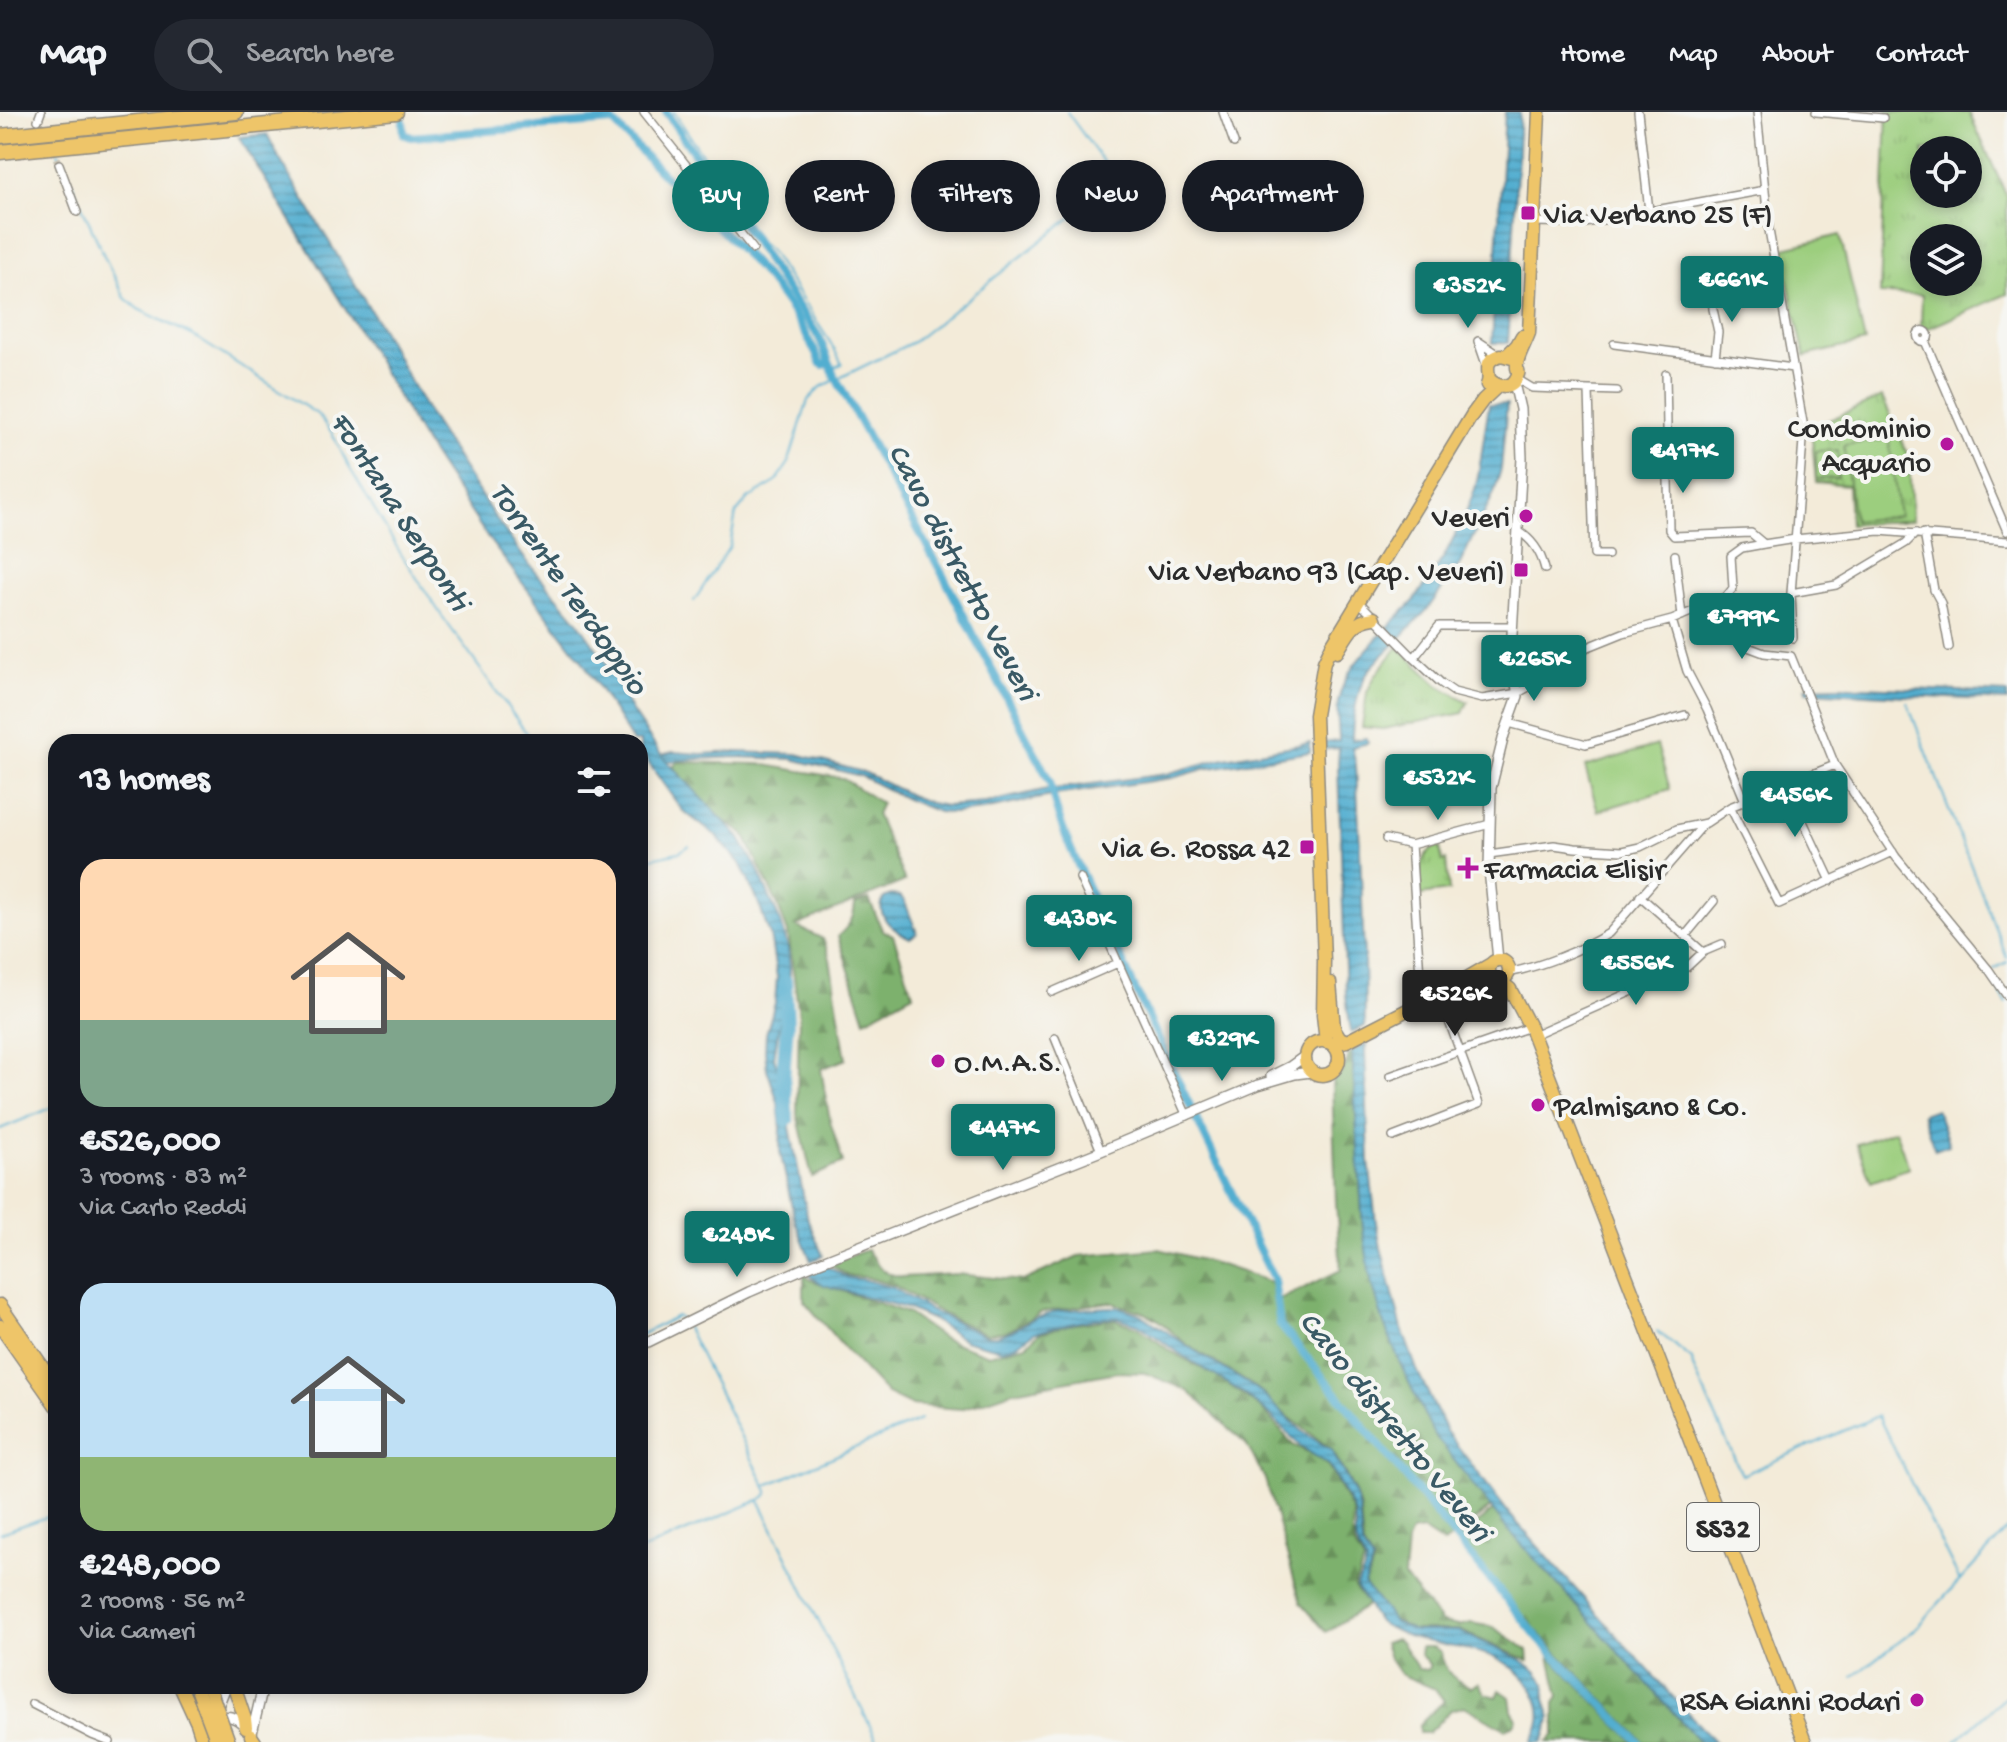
<!DOCTYPE html>
<html lang="en">
<head>
<meta charset="utf-8">
<style>
  :root { --surface:#171b24; --page:#242831; --text:#f1f3f6; --muted:#9ea1a6; --line:#363941; --accent:#0f766e }
  body { margin:0; font-family:"Gochi Hand",sans-serif; background:var(--page); color:var(--text); height:100vh; display:flex; flex-direction:column; font-size:30px; white-space:nowrap }
  * { box-sizing:border-box; margin:0 }
  p { font-size:26px; color:var(--muted) }
  .icon { flex:none; width:44px; height:44px; fill:none; stroke:currentColor; stroke-width:2; stroke-linecap:round; stroke-linejoin:round }
  .map { position:relative; flex:1; overflow:hidden }
  .panel { position:absolute; left:48px; top:622px; width:600px; height:960px; display:flex; flex-direction:column; background:var(--surface); border-radius:24px; box-shadow:0 4px 12px #0003 }
  .panel>* { flex:none }
  .hud { position:absolute; left:672px; top:48px; width:760px; height:72px; display:flex; gap:16px }
  .controls { position:absolute; left:1910px; top:24px; display:grid; gap:16px }
  .controls a { display:grid; place-items:center; width:72px; height:72px; border-radius:50%; background:var(--surface); box-shadow:0 4px 12px #0003; font-size:40px }
  .price { position:absolute; translate:-50% -68px; padding:0 18px; border-radius:8px; background:var(--accent); color:#fff; font-size:26px; line-height:52px; filter:drop-shadow(0 2px 4px #0008) }
  .price::after { content:''; position:absolute; left:50%; top:48px; width:24px; height:18px; margin-left:-12px; background:inherit; clip-path:polygon(0 0,100% 0,50% 100%) }
  .price.current { background:#222; color:#fff }
  ul { padding:0; list-style:none }
  li { display:grid; align-content:center; gap:16px; height:424px; padding:0 32px }
  li span { display:grid; place-items:center; height:248px; border-radius:24px; color:#555 }
  li>.icon { margin-inline-start:auto }
  span .icon { width:144px; height:144px; fill:#fffc; stroke-width:1 }
  li b { font-size:34px }
  h2 { display:flex; justify-content:space-between; align-items:center; height:96px; padding:0 32px; font-size:34px }
  .chip { padding:0 28px; border-radius:36px; background:var(--surface); box-shadow:0 4px 12px #0003; font-size:28px; line-height:72px }
  .chip.current { background:var(--accent); color:#fff }
  header { display:flex; align-items:center; gap:48px; box-sizing:border-box; height:112px; padding:0 40px; background:var(--surface); border-bottom:2px solid var(--line) }
  header strong { font-size:38px }
  nav { display:flex; gap:44px; margin-inline-start:auto; font-size:28px }
  .search { width:560px; height:72px; background:var(--page); display:flex; align-items:center; gap:20px; box-sizing:border-box; padding:0 28px; border-radius:44px; color:var(--muted); font-size:30px }
  .map>svg:first-child { display:block }
  .grass { fill:url(#grass-tufts); stroke:#647c54; stroke-width:2; fill-rule:evenodd }
  .forest { fill:url(#forest-firs); stroke:#546e4c; stroke-width:2 }
  .pitch { fill:#9cce7e; stroke:#647c54; stroke-width:2 }
  .water { fill:url(#water-rules); stroke:#3e6c7e; stroke-width:2 }
  .lines { fill:none; stroke-linecap:round; stroke-linejoin:round }
  .stream { stroke:#52aed0; stroke-width:2 }
  .canal { stroke:#52aed0; stroke-width:8 }
  .river { stroke:#52aed0; stroke-width:14 }
  .minor-tunnel { stroke:#cbc5b6; stroke-width:7; stroke-dasharray:7 3.5; stroke-linecap:butt }
  .minor-casing { stroke:#8f8b82; stroke-width:10 }
  .tertiary-casing { stroke:#8f8b82; stroke-width:12 }
  .primary-casing { stroke:#8f8b82; stroke-width:15 }
  .trunk-casing { stroke:#8f8b82; stroke-width:15 }
  .motorway-casing { stroke:#8f8b82; stroke-width:17 }
  .minor { stroke:#fff; stroke-width:7 }
  .tertiary { stroke:#fff; stroke-width:9 }
  .primary { stroke:#eec569; stroke-width:12 }
  .trunk { stroke:#eec569; stroke-width:12 }
  .motorway { stroke:#eec569; stroke-width:14 }
  .trunk-bridge-casing { stroke:#8f8b82; stroke-width:15; stroke-linecap:butt }
  .trunk-bridge { stroke:#eec569; stroke-width:12 }
  .poi-dot { fill:#b5179e; stroke:#f6f6f2; stroke-width:3 }
  .labels { text-anchor:middle; stroke-width:8; stroke-linejoin:round; paint-order:stroke }
  .shield { fill:#f6f6f2; stroke:#686867; stroke-width:2 }
  .shield-label { font-size:28px; font-weight:bold; fill:#2b2b2b }
  .poi-label { font-size:30px; fill:#2b2b2b; stroke:#f6f6f2; text-anchor:end }
  .water-label { font-size:32px; font-style:italic; fill:#395965; stroke:#f6f6f2 }
</style>
</head>
<body>
<header>
<strong>Map</strong>
<div class="search"><svg class="icon" aria-label="search" viewBox="0 0 24 24"><circle cx="10" cy="10" r="6"/><path d="M15 15l6 6"/></svg>Search here</div>
<nav><a>Home</a><a>Map</a><a>About</a><a>Contact</a></nav>
</header>
<div class="map">
<svg width="2007" height="1630" viewBox="0 0 2007 1630">
  <defs>
    <pattern id="grass-tufts" width="24" height="20" patternUnits="userSpaceOnUse" patternTransform="scale(2)"><rect width="24" height="20" fill="#9cce7e"/><path d="M3 7l-1-3M5 7V3M7 7l1-3M15 17l-1-3M17 17v-4M19 17l1-3" fill="none" stroke="#87b16d"/></pattern>
    <pattern id="forest-firs" width="22" height="20" patternUnits="userSpaceOnUse" patternTransform="scale(2)"><rect width="22" height="20" fill="#7db16d"/><path d="M5 1l3.5 6h-7zM16 11l3.5 6h-7z" fill="#67905a"/></pattern>
    <pattern id="water-rules" width="6" height="5" patternUnits="userSpaceOnUse" patternTransform="scale(2)"><rect width="6" height="5" fill="#52aed0"/><path d="M0 2.5h6" fill="none" stroke="#448ea9"/></pattern>
  </defs>
  <rect width="100%" height="100%" fill="#f6f6f2"/>
  <filter id="ink" filterUnits="userSpaceOnUse"><feTurbulence type="fractalNoise" baseFrequency=".0125" numOctaves="2"/><feDisplacementMap in="SourceGraphic" scale="16" xChannelSelector="R" yChannelSelector="G"/><feConvolveMatrix kernelMatrix="1 2 1 2 8 2 1 2 1" color-interpolation-filters="sRGB"/></filter>
  <filter id="wash" filterUnits="userSpaceOnUse"><feTurbulence type="fractalNoise" baseFrequency=".006" numOctaves="4" result="noise"/><feDisplacementMap in="SourceGraphic" scale="32" xChannelSelector="R" yChannelSelector="G"/><feGaussianBlur stdDeviation="1.8" result="paint"/><feColorMatrix in="noise" values="0 0 0 0 0 0 0 0 0 0 0 0 0 0 0 0 0 1.4 0 .05"/><feComposite in="paint" operator="in"/></filter>
  <g filter="url(#wash)">
    <rect width="100%" height="100%" fill="#f3ebd9"/>
    <!-- grass -->
    <path class="grass" d="M1887,0H1969L2007,85V182L1929,216H1921L1922,183L1880,182ZM1924,38H1968V82H1924ZM1924,126H1968V170H1924Z
      M1882,285L1909,345L1912,408L1850,413L1848,373L1816,370L1811,316Z
      M1398,535L1438,573L1468,590L1463,601L1383,617L1362,615L1367,580L1375,564Z
      M1440,734L1442,749L1446,748L1449,779L1420,783C1419,764 1417,740 1440,734Z"/>
    <!-- forest -->
    <path class="forest" d="M677,650L759,652L842,666L881,691L876,702L905,769L796,814L823,827L830,847L846,947L821,957L830,1009L843,1051L812,1065L797,1002L799,903L788,821L777,791L744,722L718,705L673,655Z
      M869,787L882,818L893,823L913,882L865,908L838,824C849,814 854,807 855,792Z
      M1352,940L1363,1118L1383,1209L1400,1251L1433,1321L1491,1395L1456,1423L1282,1212L1279,1188L1341,1158L1336,1091L1332,969C1343,962 1346,954 1349,942Z
      M1159,1137L1218,1152L1271,1170L1278,1213L1283,1220L1452,1426L1444,1432L1422,1418L1411,1420L1407,1430L1404,1465L1442,1511L1459,1514L1471,1511L1493,1515L1528,1538L1529,1549L1459,1518H1412L1392,1508L1364,1472L1370,1461L1373,1451L1363,1434L1360,1397L1355,1380L1332,1338L1277,1296L1258,1277L1186,1232L1157,1207L1143,1200L1110,1190L1042,1200L1008,1219L986,1222L943,1202L895,1174L866,1165L848,1164L829,1151L867,1138L881,1157L890,1162L902,1165L957,1162L1023,1169L1078,1144Z
      M804,1162L810,1168L907,1201L944,1227L989,1243L1026,1233L1040,1221L1068,1213L1114,1207L1137,1215L1172,1240L1218,1265L1261,1296L1293,1333L1316,1344L1328,1354L1353,1401L1352,1421L1356,1436L1364,1450L1354,1475L1368,1493L1326,1520L1301,1491L1265,1367L1247,1333L1187,1278L1145,1261L1117,1260L1014,1279L961,1297L910,1293L887,1282L845,1237L804,1189Z
      M1493,1398L1506,1415L1700,1630H1644L1531,1513L1459,1426Z
      M1395,1527L1401,1530L1418,1557L1428,1558L1430,1554L1420,1543L1421,1535H1433L1441,1540C1443,1558 1453,1568 1471,1575L1479,1571L1486,1582L1497,1585L1500,1578L1510,1585L1512,1599L1517,1607L1514,1613L1505,1617L1464,1594L1451,1598L1428,1621H1419V1613L1444,1589L1435,1577L1400,1562L1389,1546L1384,1531Z
      M1550,1544L1634,1630H1547L1555,1622V1591L1559,1585Z"/>
    <!-- pitch -->
    <path class="pitch" d="M1840,123L1865,230L1805,244L1780,137Z
      M1889,327L1899,404L1854,409L1844,333Z
      M1838,338V366L1816,367V339Z
      M1657,633L1670,677L1598,699L1585,655Z
      M1895,1018L1909,1056L1871,1070L1857,1032Z"/>
    <!-- water -->
    <path class="water" d="M1505,0H1520L1508,231H1492Z
      M267,22L279,46L382,218L429,303L494,404L528,451L577,508L610,556L631,598L661,643L673,640L701,642L735,640L797,642L866,661L909,683L930,691L946,694L986,691L1048,677L1051,684L983,698L954,701L938,700L906,687L861,664L792,647L734,645L668,649L663,645L739,725L757,756L781,811L788,836L790,857L789,874L778,919L774,945L782,974L808,1108L823,1144L811,1149L795,1109L780,1039L781,1016L778,990L767,957L765,939L766,922L775,891L777,865L770,823L757,787L740,751L715,723L682,698L640,639V630H633L583,550L488,426L424,329L370,237L239,25Z
      M1489,292H1507L1501,357L1494,381L1460,452L1426,499L1399,527L1387,516L1414,489L1445,443L1464,405L1475,377L1479,359Z
      M1383,520L1394,532C1386,541 1375,550 1368,560C1357,575 1352,610 1352,628L1367,626L1368,631L1352,635L1356,653C1360,740 1365,827 1365,914L1351,921L1346,884L1338,654L1339,636L1322,638V631L1339,629C1339,616 1336,602 1338,590C1344,560 1363,542 1383,520Z
      M1836,574L2007,581V589L1807,579L1806,575Z
      M1310,631V640L1204,657L1172,666L1054,683L1053,677L1166,662L1220,647Z
      M891,783L899,784L904,788L917,821L910,826C895,819 874,805 884,786Z
      M1367,931L1365,938L1369,1049L1376,1111L1381,1136L1402,1217L1417,1258L1446,1319L1511,1404L1627,1535L1715,1630H1700L1506,1415L1433,1321L1400,1251L1383,1209L1370,1164L1363,1118L1352,939Z
      M1936,997L1949,1033L1935,1038L1922,1002Z
      M826,1154L848,1166L865,1168L893,1176L933,1200L986,1224H997L1012,1219L1033,1207L1058,1199L1109,1195L1122,1196L1142,1203L1189,1235L1258,1278L1303,1320L1331,1338L1354,1380L1359,1398L1362,1434L1372,1450L1369,1461L1364,1472L1394,1510L1414,1519H1458L1520,1547L1536,1559L1546,1572L1545,1587L1551,1605L1545,1625L1542,1630H1531C1541,1615 1544,1601 1536,1584C1509,1528 1444,1542 1396,1519C1391,1516 1384,1514 1379,1511C1375,1507 1361,1481 1356,1475L1364,1459L1366,1451L1359,1437L1355,1425V1403L1351,1394L1329,1353L1300,1334L1270,1303L1243,1281L1179,1241L1138,1212L1119,1206L1095,1207L1070,1212L1034,1221L1017,1233L1002,1238L964,1228L933,1208L906,1196L824,1173L812,1166L808,1161Z"/>
    <g class="lines">
      <!-- stream -->
      <path class="stream" d="M674,0L760,130L770,139L830,230L842,252L831,257
        M58,40L105,146L125,186L138,197L192,223L317,302L332,321L349,355L401,442L442,504L533,630
        M694,489L730,434L736,401L749,386L776,370L788,352L808,288L821,275L913,230L1117,69L1067,0
        M1907,590L2007,846
        M640,749L642,738L649,736
        M640,766L648,747L679,740L689,734
        M1994,857L2007,850
        M1998,877L2007,892
        M0,1017L56,994
        M686,1214L768,1379V1382L760,1388
        M1657,1219L1692,1247L1693,1255L1742,1363L1878,1304L1960,1469
        M640,1223L677,1204L682,1209
        M767,1373L920,1308
        M0,1421L56,1402
        M640,1439L759,1388L878,1630
        M1853,1565L1912,1520L2007,1418
        M1955,1630L2007,1583"/>
      <!-- canal -->
      <path class="canal" d="M666,0L819,225L835,265
        M403,9L404,22L411,25L612,9C631,28 648,48 668,67C725,122 789,176 820,251L823,253L828,251
        M838,270L945,467L1050,670
        M1051,676C1061,726 1094,785 1115,833C1166,945 1220,1057 1274,1168L1280,1213L1540,1528L1639,1630"/>
      <!-- river -->
      <path class="river" d="M785,869L787,911L783,965L787,1008"/>
    </g>
  </g>
  <g filter="url(#ink)">
    <g class="lines">
      <!-- minor-tunnel -->
      <path class="minor-tunnel" d="M38,8L59,52"/>
      <!-- minor casing -->
      <g class="minor-casing">
        <path id="minor" d="M644,0L753,137
          M1223,0L1234,31
          M1638,0L1649,99
          M1757,0L1769,118L1804,316L1791,481L1793,526
          M1816,0L1883,6
          M38,8L41,0
          M59,52L77,100
          M1534,110L1585,111L1765,78
          M1712,177L1713,197L1718,220L1715,246
          M1917.5 224a5.5 5.5 0 1 1 11 0a5.5 5.5 0 1 1-11 0Z
          M1925,229L2007,419
          M1614,232L1793,256
          M1487,255L1478,229L1499,243
          M1666,262L1669,418L1674,424L1751,421L1764,432
          M1517,267L1532,276L1617,279
          M1589,279L1594,443H1608
          M1518,419C1532,427 1541,441 1545,457
          M1924,421L1934,478L1941,491L1949,535
          M1675,443L1682,504
          M1791,481L1836,473L1906,431L1916,421
          M1726,485L1735,490L1748,535L1764,541L1791,544L1835,653L1896,745L1989,858L2007,884
          M1358,489L1414,546L1441,571L1454,580L1482,587L1518,581L1527,576L1543,558L1566,544L1623,521L1672,508L1726,485L1733,476L1731,444L1742,436L1764,432L1795,427L1879,419L2007,429
          M1672,508L1687,559L1707,597L1745,689
          M1414,546L1439,514H1513
          M1512,546L1535,550L1543,558
          M1509,611L1586,632L1685,603
          M1786,673L1831,769
          M1730,695L1779,792L1893,740
          M1386,727L1411,733L1490,712
          M1411,733L1420,863L1416,893
          M1489,742L1554,733L1575,736L1622,739L1640,735L1677,717L1706,711L1730,695L1835,653
          M1080,766L1187,1004
          M1640,784L1703,840
          M1685,824L1714,789
          M1508,861C1541,854 1581,839 1609,821L1704,712
          M1420,863L1431,886
          M1052,880L1118,851
          M1533,923L1687,855L1703,840L1722,832
          M1055,926L1101,1039
          M1390,964L1530,915
          M1393,1025L1479,992L1439,882
          M32,1592L92,1623L110,1630"/>
      </g>
      <!-- tertiary casing -->
      <g class="tertiary-casing">
        <path id="tertiary" d="M1498,848L1489,757L1491,676L1504,623L1518,584L1511,540L1522,346L1520,297L1514,271
          M1271,964L1291,954L1305,944
          M640,1234L749,1180L802,1157L1101,1039L1258,973L1295,962L1311,960
          M217,1597L226,1574
          M216,1607C228,1602 238,1605 245,1615
          M250,1630L263,1574"/>
      </g>
      <!-- primary casing -->
      <g class="primary-casing">
        <path id="primary" d="M1506,244L1517,233L1522,224
          M1490,268C1498,275 1511,278 1517,265C1521,255 1516,262 1517,252C1518,243 1526,230 1529,221L1539,0
          M1487,273C1493,261 1479,250 1501,243L1512,246
          M1337,540C1348,523 1352,509 1374,506
          M1489 858a10 10 0 1 1 20 0a10 10 0 1 1-20 0Z
          M1499,868L1510,877L1530,915L1686,1318L1805,1630
          M1330,871L1334,916L1340,926L1347,929
          M1305 946a17 17 0 1 1 34 0a17 17 0 1 1-34 0Z
          M1326,930L1323,903L1324,849L1315,603L1324,550L1332,533L1472,303L1483,288L1498,274
          M1332,932L1347,929L1448,877L1491,852"/>
      </g>
      <!-- trunk casing -->
      <g class="trunk-casing">
        <path id="trunk" d="M0,1193L56,1274
          M0,1214L56,1294
          M180,1574L197,1611L203,1630
          M234,1574L245,1607L246,1616
          M251,1624L255,1630"/>
      </g>
      <!-- motorway casing -->
      <g class="motorway-casing">
        <path id="motorway" d="M0,24L236,0
          M0,40L396,0"/>
      </g>
      <!-- minor -->
      <use href="#minor" class="minor"/>
      <!-- tertiary -->
      <use href="#tertiary" class="tertiary"/>
      <!-- primary -->
      <use href="#primary" class="primary"/>
      <!-- trunk -->
      <use href="#trunk" class="trunk"/>
      <!-- motorway -->
      <use href="#motorway" class="motorway"/>
      <!-- trunk-bridge casing -->
      <g class="trunk-bridge-casing">
        <path id="trunk-bridge" d="M196,1574L217,1630
          M209,1574L229,1630"/>
      </g>
      <!-- trunk-bridge -->
      <use href="#trunk-bridge" class="trunk-bridge"/>
    </g>
  </g>
  <!-- markers -->
  <g class="poi-dot">
    <rect x="1520" y="93" width="16" height="16" rx="4"/>
    <circle cx="1947" cy="332" r="8"/>
    <circle cx="1526" cy="404" r="8"/>
    <rect x="1513" y="450" width="16" height="16" rx="4"/>
    <rect x="1299" y="727" width="16" height="16" rx="4"/>
    <path d="M1464 744h8v8h8v8h-8v8h-8v-8h-8v-8h8z"/>
    <circle cx="938" cy="949" r="8"/>
    <circle cx="1538" cy="993" r="8"/>
    <circle cx="1917" cy="1588" r="8"/>
  </g>
  <g class="labels">
    <!-- shield labels -->
    <rect class="shield" x="1687" y="1391" width="72" height="48" rx="6"/>
    <g class="shield-label">
      <text x="1723" y="1425">SS32</text>
    </g>
    <!-- poi labels -->
    <g class="poi-label">
      <text x="1544" y="111" text-anchor="start">Via Verbano 25 (F)</text>
      <text x="1931" y="325">Condominio<tspan x="1931" dy="34">Acquario</tspan></text>
      <text x="1510" y="414">Veveri</text>
      <text x="1505" y="468">Via Verbano 93 (Cap. Veveri)</text>
      <text x="1291" y="745">Via G. Rossa 42</text>
      <text x="1484" y="766" text-anchor="start">Farmacia Elisir</text>
      <text x="954" y="959" text-anchor="start">O.M.A.S.</text>
      <text x="1554" y="1003" text-anchor="start">Palmisano &amp; Co.</text>
      <text x="1901" y="1598">RSA Gianni Rodari</text>
    </g>
    <!-- water labels -->
    <g class="water-label">
      <text transform="translate(402 398) rotate(57)" y="11">Fontana Serponti</text>
      <text transform="translate(965 459) rotate(62)" y="11">Cavo distretto Veveri</text>
      <text transform="translate(571 475) rotate(55)" y="11">Torrente Terdoppio</text>
      <text transform="translate(1397 1313) rotate(51)" y="11">Cavo distretto Veveri</text>
    </g>
  </g>
</svg>
<div class="controls">
<a><svg class="icon" aria-label="locate" viewBox="0 0 24 24"><circle cx="12" cy="12" r="6"/><path d="M12 2v4M12 18v4M2 12h4M18 12h4"/></svg></a>
<a><svg class="icon" aria-label="layers" viewBox="0 0 24 24"><path d="M12 4l9 5-9 5-9-5zM3 14l9 5 9-5"/></svg></a>
</div>
<b class="price" style="left:1732px;top:212px">€661K</b>
<b class="price" style="left:1468px;top:218px">€352K</b>
<b class="price" style="left:1683px;top:383px">€417K</b>
<b class="price" style="left:1742px;top:549px">€799K</b>
<b class="price" style="left:1534px;top:591px">€265K</b>
<b class="price" style="left:1438px;top:710px">€532K</b>
<b class="price" style="left:1795px;top:727px">€456K</b>
<b class="price" style="left:1079px;top:851px">€438K</b>
<b class="price" style="left:1636px;top:895px">€556K</b>
<b class="price current" style="left:1455px;top:926px">€526K</b>
<b class="price" style="left:1222px;top:971px">€329K</b>
<b class="price" style="left:1003px;top:1060px">€447K</b>
<b class="price" style="left:737px;top:1167px">€248K</b>
<div class="hud">
<a class="chip current">Buy</a>
<a class="chip">Rent</a>
<a class="chip">Filters</a>
<a class="chip">New</a>
<a class="chip">Apartment</a>
</div>
<section class="panel">
<h2>13 homes<svg class="icon" aria-label="filters" viewBox="0 0 24 24"><path d="M4 7h16M4 17h16"/><circle cx="9" cy="7" r="2"/><circle cx="15" cy="17" r="2"/></svg></h2>
<ul>
<li><span style="background:linear-gradient(#ffd9b3 65%,#7fa58c 0)"><svg class="icon" aria-label="home" viewBox="0 0 24 24"><path d="M3 11l9-7 9 7M6 9v11h12V9"/></svg></span><div><b>€526,000</b><p>3 rooms · 83 m²</p><p>Via Carlo Reddi</p></div></li>
<li><span style="background:linear-gradient(#bfe0f5 70%,#8fb573 0)"><svg class="icon" aria-label="home" viewBox="0 0 24 24"><path d="M3 11l9-7 9 7M6 9v11h12V9"/></svg></span><div><b>€248,000</b><p>2 rooms · 56 m²</p><p>Via Cameri</p></div></li>
</ul>
</section>
</div>
</body>
</html>
